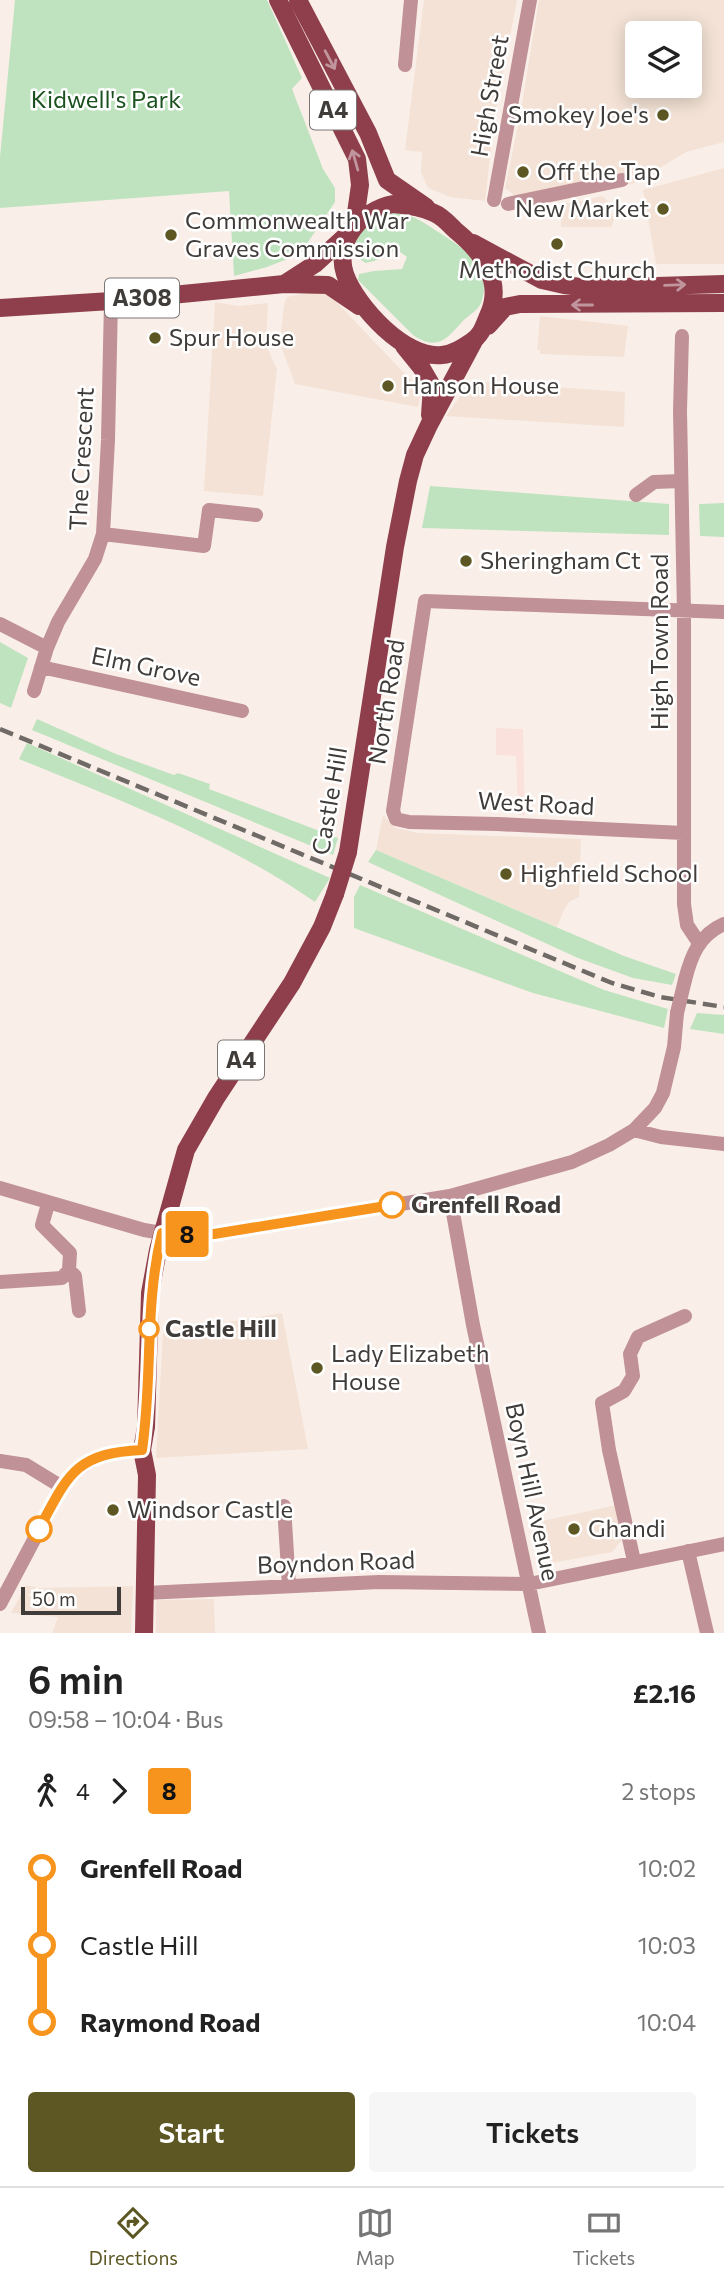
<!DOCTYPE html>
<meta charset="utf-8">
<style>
:root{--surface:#fff;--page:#f6f6f6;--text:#222;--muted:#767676;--line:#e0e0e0;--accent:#5d5723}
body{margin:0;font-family:Commissioner,sans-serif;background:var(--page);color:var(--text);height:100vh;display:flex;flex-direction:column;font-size:26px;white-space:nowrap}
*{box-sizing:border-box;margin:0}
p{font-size:23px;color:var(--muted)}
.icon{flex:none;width:38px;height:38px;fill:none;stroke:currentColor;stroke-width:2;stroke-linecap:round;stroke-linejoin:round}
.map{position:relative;height:1633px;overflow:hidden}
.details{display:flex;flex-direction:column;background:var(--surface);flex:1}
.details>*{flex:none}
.badge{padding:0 14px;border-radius:5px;font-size:24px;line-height:46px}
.tools{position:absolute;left:625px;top:21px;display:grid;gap:14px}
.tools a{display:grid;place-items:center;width:77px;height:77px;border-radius:7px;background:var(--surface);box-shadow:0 4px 18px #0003;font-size:35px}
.scale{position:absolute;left:21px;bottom:18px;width:100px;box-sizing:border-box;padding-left:7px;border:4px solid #403c39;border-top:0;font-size:19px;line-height:24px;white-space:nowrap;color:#403c39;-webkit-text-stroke:5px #fff;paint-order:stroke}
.map>.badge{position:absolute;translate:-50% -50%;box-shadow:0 0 0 4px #fff}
.legs{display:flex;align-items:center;gap:10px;height:77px;padding:0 28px;font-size:23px}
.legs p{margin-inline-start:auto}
.summary{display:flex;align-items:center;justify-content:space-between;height:119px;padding:0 28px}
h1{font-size:38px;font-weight:600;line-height:52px}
.action{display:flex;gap:14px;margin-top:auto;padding:14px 28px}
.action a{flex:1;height:80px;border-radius:7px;background:var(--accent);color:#fff;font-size:28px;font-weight:600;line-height:80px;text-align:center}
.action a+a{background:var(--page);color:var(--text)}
ul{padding:0 28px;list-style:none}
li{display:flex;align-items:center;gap:24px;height:77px;font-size:26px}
li i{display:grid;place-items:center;width:10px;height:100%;margin:0 9px;background:currentColor}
li i::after{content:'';width:18px;height:18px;margin:-9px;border:5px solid;border-radius:50%;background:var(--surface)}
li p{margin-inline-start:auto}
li:first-child i{background:linear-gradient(#0000 50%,currentColor 0)}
li:last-child i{background:linear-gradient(currentColor 50%,#0000 0)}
.tabs{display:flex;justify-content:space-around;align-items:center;height:98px;border-top:2px solid var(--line);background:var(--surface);font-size:19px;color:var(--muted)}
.tabs a{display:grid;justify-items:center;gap:4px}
.tabs .current{color:var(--accent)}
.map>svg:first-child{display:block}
.built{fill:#f3e2d5;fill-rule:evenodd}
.industrial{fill:#fbe1db}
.green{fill:#bfe3bf}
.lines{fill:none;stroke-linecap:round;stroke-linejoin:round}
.minor{stroke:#c09196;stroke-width:14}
.major{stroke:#8f3f4c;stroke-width:18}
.rail{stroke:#6f6a66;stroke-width:4.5;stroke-dasharray:14 7;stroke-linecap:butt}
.minor-bridge{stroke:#c09196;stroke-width:14}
.major-bridge{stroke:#8f3f4c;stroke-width:18}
.oneway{stroke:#c1959d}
.line-1-casing{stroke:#fff;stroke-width:16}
.line-1{stroke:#f7941d;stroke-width:10}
.poi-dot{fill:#5d5723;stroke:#fff;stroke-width:2.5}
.stop-1-dot{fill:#fff;stroke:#f7941d;stroke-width:3.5}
.labels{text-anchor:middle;stroke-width:5;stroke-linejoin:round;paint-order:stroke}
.shield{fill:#fff;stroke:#797674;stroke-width:2}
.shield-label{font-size:23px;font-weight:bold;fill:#403c39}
.street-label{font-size:24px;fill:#403c39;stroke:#fff}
.park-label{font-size:24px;fill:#1b511f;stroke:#fff}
.poi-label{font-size:24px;fill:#403c39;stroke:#fff;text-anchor:start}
.stop-label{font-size:24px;font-weight:bold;fill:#403c39;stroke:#fff;text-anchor:start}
</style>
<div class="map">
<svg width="724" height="1633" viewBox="0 0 724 1633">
<rect width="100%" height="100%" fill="#faefe8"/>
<path class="built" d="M424,0h93l-22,114 -10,87 -35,-4 -22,-9 -7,-16 1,-20 -17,-2z
M539,0h185v142l-38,10 -51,31 -107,23 -23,-18 15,-72zM637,33h53v53h-53z
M724,168v96h-68l-13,-74z
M603,196l5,6 6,19 -3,6h-50v-24h11z
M320,290l11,6 90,95 -3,16 -123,-23 -15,-41 4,-39 3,-7z
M215,302l23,4 30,-3 -2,42 11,24 -14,127 -59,-5z
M540,316l88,10 -4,31 -84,-3v-4h-3z
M471,381l154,11 -1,35 -178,-11z
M383,815l13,13 22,5 163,6 -2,58 -10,5 -4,6 -8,19 -181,-77z
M282,1313l26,136 -152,9 7,-125z
M617,1505l6,27 -1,8 -10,12 -61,11 -9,-42z
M26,1585l13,3 94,-2 -2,47h-79l6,-16 -47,-4z
M214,1599l1,34h-59v-33z"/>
<path class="industrial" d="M496,728l27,1 2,86h-7l-2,-59 -20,-1z"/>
<path class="green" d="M15,0h252l35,78 -10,11 31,80 12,19v14l-35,52 -33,13 -33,9 -5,-85 -229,17v-51z
M395,212c22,4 29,11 48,23 24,15 50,36 38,68 -3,8 -14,13 -19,19 -16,18 -25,29 -49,13l-55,-55 1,-6 15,-3 28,-2 5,-12 -11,-8 -15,10 -15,4 -14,-8c8,-31 13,-35 43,-43z
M430,486l239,18v31l-247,-7z
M724,503v34l-24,-1 -1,-32z
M0,642l28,16 -17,50 -11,-5z
M37,719l79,35 58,21 4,-2 32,11 -1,5 129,49 -5,17 -301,-125z
M27,743l303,135 -15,24c-89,-62 -196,-102 -296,-143z
M376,850l248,106 52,18 -4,11 -39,-7 -55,-20 -210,-96z
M360,885l244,105 64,19 -4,19 -131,-35 -179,-65v-31z
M697,1013l27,2v19l-34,-5z"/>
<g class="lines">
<path class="minor" d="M405,65l6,-65
M494,200l36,-200
M508,204l114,-24
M682,336l-2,75 4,201v292l3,21 12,18
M636,495l18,-13 27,-1
M103,534l101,12 5,-36 47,5
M0,624l47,24 -13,43
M47,648l11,-26 37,-63 8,-25 5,-94 3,-139
M41,667l201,44
M683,833l-186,-9 -88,-2 -13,-3 -3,-8 32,-210 299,11
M685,980c6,-24 14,-45 39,-56
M634,1130l27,7 63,7
M0,1188l144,42 18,3 52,1 236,-38 122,-34 37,-17 25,-15 21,-22 8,-15 11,-46 3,-34
M450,1196l23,129 66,308
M69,1270l6,6 4,35
M0,1282l62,-4 7,-8 1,-17 -28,-28 6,-21
M0,1461l26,4 36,22
M284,1506l5,80
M688,1551l19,82
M634,1561l-25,-111 -7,-47 22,-12 9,-15 -3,-22 8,-17 47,-21
M145,1593l234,-11 150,2 195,-40
M0,1604l62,-117c24,-30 42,-35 80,-37"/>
<path class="major" d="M278,0l79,159 3,26 -6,42
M298,0l70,133 19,47 39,27
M393,204c13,1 29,3 41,9 8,3 15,11 21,17 26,21 50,51 33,86 -4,10 -7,20 -17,26 -9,6 -18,12 -29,13 -36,5 -86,-49 -97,-81 -11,-33 17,-64 48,-70z
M473,243l69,37 22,5 25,3 135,-4
M284,284l31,-20 34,-31
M0,308l111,-7 173,-17 44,1 31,21
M488,326l17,-19 15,-3 204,-1
M404,346l17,21 11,19 -2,29
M348,852l47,-305 13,-66 7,-26 14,-30 46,-86
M144,1633l3,-158 -5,-25 4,-23 4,-134 8,-43 28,-100 30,-52 76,-115 30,-56 13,-33"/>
<path class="rail" d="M0,729l612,254 48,14 64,10"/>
<path class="minor-bridge" d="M677,1013l8,-33"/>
<path class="major-bridge" d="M335,894l13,-42"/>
</g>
<defs><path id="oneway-shaft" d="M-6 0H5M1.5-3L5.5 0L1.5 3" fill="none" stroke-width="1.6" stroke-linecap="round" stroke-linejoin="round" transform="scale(1.75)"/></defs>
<g class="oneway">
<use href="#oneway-shaft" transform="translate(330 60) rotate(62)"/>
<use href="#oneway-shaft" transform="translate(355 160) rotate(-106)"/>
<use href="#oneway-shaft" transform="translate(675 285) rotate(-2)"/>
<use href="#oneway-shaft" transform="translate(582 305) rotate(-180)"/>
</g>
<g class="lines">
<g class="line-1-casing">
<path id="line-1" d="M39,1529c29,-54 36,-76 103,-79 11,-73 2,-144 20,-217l52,1 178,-29"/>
</g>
<use href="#line-1" class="line-1"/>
</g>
<g class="poi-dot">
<circle cx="663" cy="115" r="7"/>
<circle cx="523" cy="172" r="7"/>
<circle cx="663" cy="209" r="7"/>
<circle cx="171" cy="235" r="7"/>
<circle cx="557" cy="244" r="7"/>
<circle cx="155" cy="338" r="7"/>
<circle cx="388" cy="386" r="7"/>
<circle cx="466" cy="561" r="7"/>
<circle cx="506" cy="874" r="7"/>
<circle cx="317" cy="1368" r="7"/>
<circle cx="113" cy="1510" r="7"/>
<circle cx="574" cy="1529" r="7"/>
</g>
<g class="stop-1-dot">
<circle cx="392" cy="1205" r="12"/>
<circle cx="149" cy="1329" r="9"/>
<circle cx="39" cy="1529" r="12"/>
</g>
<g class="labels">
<g class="shield">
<rect x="310" y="90.5" width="46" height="39" rx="5"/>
<rect x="105" y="278.5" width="74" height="39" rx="5"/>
<rect x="218" y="1040.5" width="46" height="39" rx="5"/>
</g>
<g class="shield-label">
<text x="333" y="118">A4</text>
<text x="142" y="306">A308</text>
<text x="241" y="1068">A4</text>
</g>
<g class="street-label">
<text transform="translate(490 96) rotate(-80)" y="8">High Street</text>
<text transform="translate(82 459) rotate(-87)" y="8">The Crescent</text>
<text transform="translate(660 642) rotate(-90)" y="8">High Town Road</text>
<text transform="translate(146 667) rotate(12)" y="8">Elm Grove</text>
<text transform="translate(387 702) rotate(-81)" y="8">North Road</text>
<text transform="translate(330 801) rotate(-80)" y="8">Castle Hill</text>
<text transform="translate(536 804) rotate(3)" y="8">West Road</text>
<text transform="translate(532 1492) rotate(78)" y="8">Boyn Hill Avenue</text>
<text transform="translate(336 1563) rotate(-2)" y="8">Boyndon Road</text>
</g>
<g class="park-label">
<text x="106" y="108">Kidwell's Park</text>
</g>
<g class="poi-label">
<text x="649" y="123" text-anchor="end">Smokey Joe's</text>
<text x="537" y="180">Off the Tap</text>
<text x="649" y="217" text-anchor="end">New Market</text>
<text x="185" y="229">Commonwealth War<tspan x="185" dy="28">Graves Commission</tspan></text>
<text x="557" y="278" text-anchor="middle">Methodist Church</text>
<text x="169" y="346">Spur House</text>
<text x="402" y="394">Hanson House</text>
<text x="480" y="569">Sheringham Ct</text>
<text x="520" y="882">Highfield School</text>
<text x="331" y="1362">Lady Elizabeth<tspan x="331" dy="28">House</tspan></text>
<text x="127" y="1518">Windsor Castle</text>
<text x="588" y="1537">Ghandi</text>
</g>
<g class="stop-label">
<text x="411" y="1213">Grenfell Road</text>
<text x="165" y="1337">Castle Hill</text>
</g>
</g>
</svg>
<div class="tools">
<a><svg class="icon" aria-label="layers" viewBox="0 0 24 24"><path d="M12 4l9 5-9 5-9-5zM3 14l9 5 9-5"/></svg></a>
</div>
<div class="scale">50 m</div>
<b class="badge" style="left:187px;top:1234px;background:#f7941d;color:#111">8</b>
</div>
<section class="details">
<div class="summary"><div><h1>6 min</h1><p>09:58 – 10:04 · Bus</p></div><b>£2.16</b></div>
<div class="legs"><svg class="icon" aria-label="walk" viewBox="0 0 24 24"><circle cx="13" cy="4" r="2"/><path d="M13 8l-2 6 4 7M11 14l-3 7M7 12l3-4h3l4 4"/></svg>4<svg class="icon" aria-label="forward" viewBox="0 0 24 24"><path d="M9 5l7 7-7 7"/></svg><b class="badge" style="background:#f7941d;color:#111">8</b><p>2 stops</p></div>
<ul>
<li><i style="color:#f7941d"></i><b>Grenfell Road</b><p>10:02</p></li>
<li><i style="color:#f7941d"></i><span>Castle Hill</span><p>10:03</p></li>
<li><i style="color:#f7941d"></i><b>Raymond Road</b><p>10:04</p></li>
</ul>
<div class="action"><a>Start</a><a>Tickets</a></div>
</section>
<nav class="tabs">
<a class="current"><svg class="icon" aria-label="directions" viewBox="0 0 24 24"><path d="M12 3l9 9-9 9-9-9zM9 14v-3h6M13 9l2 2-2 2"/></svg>Directions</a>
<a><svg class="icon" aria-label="map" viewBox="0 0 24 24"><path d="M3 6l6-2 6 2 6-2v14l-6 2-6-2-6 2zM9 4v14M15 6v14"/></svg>Map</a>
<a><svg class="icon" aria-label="tickets" viewBox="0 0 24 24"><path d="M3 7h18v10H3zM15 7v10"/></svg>Tickets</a>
</nav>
